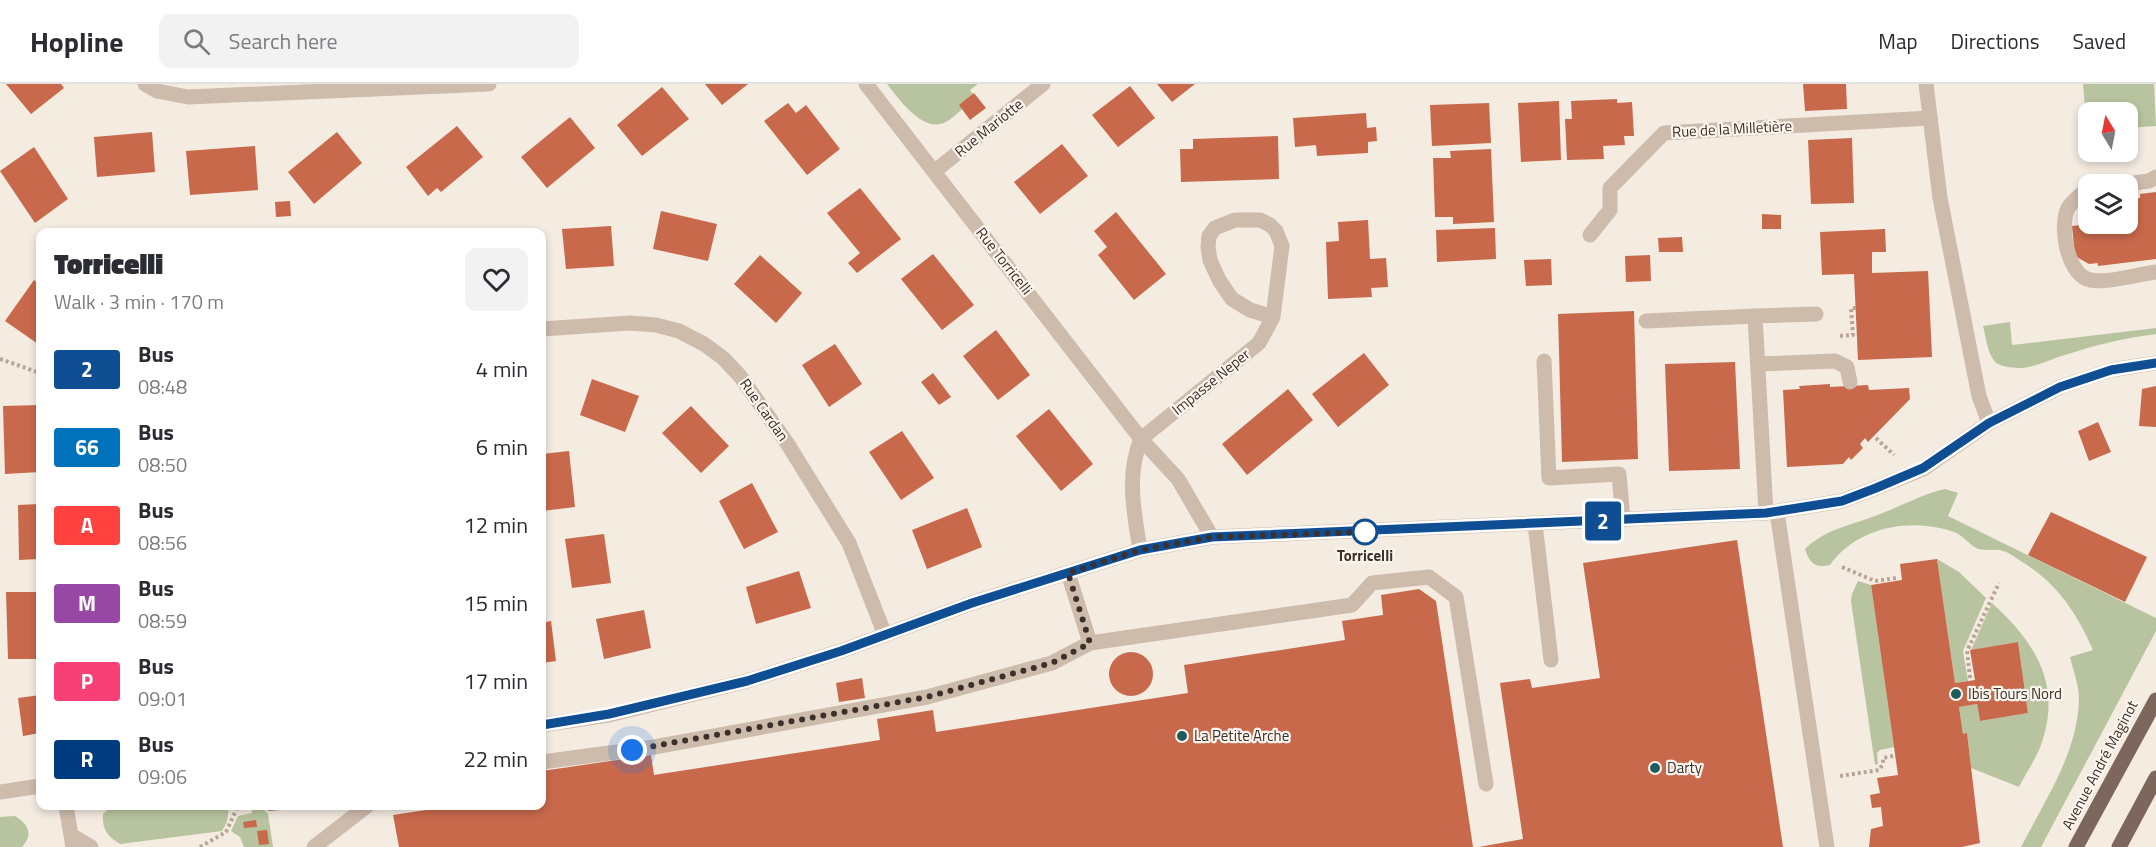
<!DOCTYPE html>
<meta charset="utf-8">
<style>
:root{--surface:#fff;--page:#f2f2f3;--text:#2b2b33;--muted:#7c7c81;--line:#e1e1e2}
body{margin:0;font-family:"Titillium Web",sans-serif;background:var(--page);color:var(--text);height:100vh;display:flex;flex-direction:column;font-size:22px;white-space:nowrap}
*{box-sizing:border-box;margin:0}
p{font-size:20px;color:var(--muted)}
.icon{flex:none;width:33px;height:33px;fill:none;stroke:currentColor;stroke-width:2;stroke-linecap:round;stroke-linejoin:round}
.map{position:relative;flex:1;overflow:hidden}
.details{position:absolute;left:36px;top:144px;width:510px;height:582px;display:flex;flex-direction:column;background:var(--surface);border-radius:12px;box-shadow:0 3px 9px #0003}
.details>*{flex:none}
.badge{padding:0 12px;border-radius:4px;font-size:21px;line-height:39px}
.needle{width:39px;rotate:350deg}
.buttons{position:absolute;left:2078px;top:18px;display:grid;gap:12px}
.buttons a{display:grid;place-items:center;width:60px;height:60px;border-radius:12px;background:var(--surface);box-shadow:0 3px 9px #0003;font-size:30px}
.you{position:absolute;width:30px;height:30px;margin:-15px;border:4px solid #fff;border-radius:50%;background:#1a73e8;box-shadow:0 0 0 9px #1a73e833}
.map>.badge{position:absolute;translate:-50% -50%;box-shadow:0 0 0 3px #fff}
.round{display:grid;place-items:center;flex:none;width:63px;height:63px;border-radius:12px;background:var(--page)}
.overview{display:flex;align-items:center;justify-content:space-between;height:102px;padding:0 18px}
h1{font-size:28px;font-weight:800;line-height:45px}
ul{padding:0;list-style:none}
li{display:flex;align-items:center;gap:18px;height:78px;padding:0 18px}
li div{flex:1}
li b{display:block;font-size:22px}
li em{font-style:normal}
li .badge{min-width:66px;font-weight:700;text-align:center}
header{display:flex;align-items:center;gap:36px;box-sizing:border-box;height:84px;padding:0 30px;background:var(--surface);border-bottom:2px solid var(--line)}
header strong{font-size:28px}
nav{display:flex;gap:33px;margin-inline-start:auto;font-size:21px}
.search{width:420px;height:54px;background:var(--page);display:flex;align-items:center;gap:15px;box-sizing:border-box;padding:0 21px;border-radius:12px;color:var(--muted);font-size:22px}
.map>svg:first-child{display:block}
.green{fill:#b8c4a0}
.building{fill:#c8694b}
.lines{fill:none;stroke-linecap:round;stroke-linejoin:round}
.path{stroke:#b9a596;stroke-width:4;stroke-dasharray:3 3;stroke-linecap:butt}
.lane{stroke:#cdbbac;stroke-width:15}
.street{stroke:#cdbbac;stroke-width:15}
.primary{stroke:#7d675c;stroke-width:15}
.line-casing{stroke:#fff;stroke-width:14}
.line{stroke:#104e94;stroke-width:9}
.walk{stroke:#3b302b;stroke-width:6;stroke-dasharray:0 10.8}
.stop-dot{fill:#fff;stroke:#104e94;stroke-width:3}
.poi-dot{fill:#1f5a5e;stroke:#fbf5ee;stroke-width:2}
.labels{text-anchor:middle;stroke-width:4.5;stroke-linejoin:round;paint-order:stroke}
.street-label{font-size:15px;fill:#3b302b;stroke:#fbf5ee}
.stop-label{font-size:15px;font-weight:bold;fill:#3b302b;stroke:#fbf5ee}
.poi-label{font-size:15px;fill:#3b302b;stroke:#fbf5ee;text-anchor:start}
</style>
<header>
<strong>Hopline</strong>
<div class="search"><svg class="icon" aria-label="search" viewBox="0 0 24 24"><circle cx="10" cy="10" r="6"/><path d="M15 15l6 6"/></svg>Search here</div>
<nav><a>Map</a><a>Directions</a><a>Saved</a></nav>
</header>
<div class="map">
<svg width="2156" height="763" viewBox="0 0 2156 763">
<rect width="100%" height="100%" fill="#f4ebe1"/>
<path class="green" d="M887,0h91l-8,6 5,7c-9,8 -19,19 -29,25 -23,12 -47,-23 -59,-38z
M2083,0h71l2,42 -29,2v-16h-39l-1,20z
M2010,238l2,23 144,-17v6c-31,4 -61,11 -91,21 -14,4 -29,12 -44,13 -7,0 -17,-1 -23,-4 -10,-6 -12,-27 -15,-38z
M1945,405l13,4 -10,23 208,102v13l-115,216h-20c24,-47 57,-94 58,-149 0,-13 -6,-28 -9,-41l23,-7c-17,-39 -37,-68 -74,-90 -5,-3 -10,-8 -16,-9 -8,-3 -19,1 -27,-3 -8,-5 -14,-13 -22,-16 -43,-15 -97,-5 -124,33 -15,4 -21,-3 -25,-16 21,-21 49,-24 75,-35 22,-8 42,-20 65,-25z
M1937,475l22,13 27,26 -23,53 5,30 -13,2z
M1858,497l13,4 23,162 -14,3 -3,3 1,11 -3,1 -24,-164 1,-7z
M1992,519c45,41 72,85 47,147 -6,13 -14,25 -20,37l-48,-19 -4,-34h-4l-4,-27 18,-3 3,17 48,-8 -10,-71 -47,8z
M112,722h117l-2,16 -5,9 -102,13c-13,-8 -18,-15 -17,-30z
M252,722h8l8,8 5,33h-29l-4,-10 -9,-6 7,-15 14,-3z
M15,732c13,8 19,18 7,31h-22v-30z"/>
<path class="building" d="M6,0h55l3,4 -33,26z
M705,0h43l-26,21z
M1157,0h38l-23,18z
M1803,0h43l1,25 -42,2z
M1130,2l25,32 -37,29 -26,-32z
M662,3l27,32 -47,37 -25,-31z
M974,9l12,15 -16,12 -11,-15z
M1617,15v4l15,-1 2,34h-10l1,9 -22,1 1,13 -37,1 -2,-41h7l-1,-18z
M1559,17l2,59 -40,2 -3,-59z
M788,19l8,10 10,-8 34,44 -33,26 -43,-54z
M1489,19l2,40 -59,3 -2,-41z
M1366,29l1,15 9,-1 1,14 -9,1v11l-51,3 -1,-11 -21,2 -2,-29z
M570,33l25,31 -48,40 -26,-31z
M457,42l26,31 -42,35 -4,-4 -9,8 -22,-29z
M152,48l3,40 -58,5 -3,-40z
M337,48l25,31 -48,41 -26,-32z
M1278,52l1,43 -98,3 -1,-33h13v-10z
M1852,54l2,65 -43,1 -3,-64z
M1062,60l26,32 -48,38 -26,-32z
M255,62l3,44 -68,5 -4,-44z
M34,63l34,52 -33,24 -35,-52z
M1491,65l3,73 -41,2v-7h-18l-2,-59h18l-1,-7z
M860,104l41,51 -44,34 -9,-10 12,-10 -33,-40z
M2156,108v67l-58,7v-3l-9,1 -14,-8 -3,-30 18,-2h37v-25l13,-1v-4z
M290,117l1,15 -15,1 -1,-15z
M661,127l56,13 -9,37 -55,-12z
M1116,128l50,62 -32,26 -36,-45 9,-8 -13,-16z
M1762,130l19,1v14h-19z
M1368,136l2,39 16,-1 2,29 -17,1 1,9 -44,2 -2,-57 13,-1 -1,-19z
M611,142l3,40 -48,3 -4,-40z
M1495,144l1,31 -59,3 -1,-32z
M1885,145l1,23h-14v21l56,-2 4,86 -74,3 -4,-86 -32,1 -2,-43z
M1682,153l1,15h-24l-1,-14z
M933,170l41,51 -32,25 -41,-51z
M760,171l42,38 -26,30 -42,-39z
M1650,171l1,26 -25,1 -1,-26z
M1551,175l1,26 -26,1 -2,-26z
M34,196l6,5v55l-2,4 -33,-23z
M1634,227l4,148 -76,3 -4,-148z
M996,246l34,45 -32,25 -35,-44z
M835,260l27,40 -33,23 -27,-42z
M1364,269l25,32 -51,42 -26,-33z
M1735,278l5,107 -71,2 -4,-107z
M933,289l18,24 -12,8 -18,-23z
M592,295l47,17 -14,36 -45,-17z
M1830,300v3l38,-2 1,5 40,-2 1,11 -42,43 -3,-4 -5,6 3,4 -12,12 -2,-3 -6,7 -56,3 -4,-77 17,-1 -1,-3z
M2156,302v41l-17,-1 3,-37z
M1288,305l25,31 -66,55 -25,-31z
M40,321v67l-35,2 -2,-68z
M691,322l38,40 -28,27 -39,-40z
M1049,325l44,55 -32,27 -45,-55z
M2098,338l13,30 -22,9 -11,-30z
M902,347l32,47 -33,22 -32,-48z
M569,367l6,56 -33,4v-57z
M752,399l26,49 -34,17 -25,-48z
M40,420v55l-21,1 -1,-55z
M967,424l15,39 -55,22 -15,-39z
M2051,428l96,45 -22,45 -97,-47z
M604,450l7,49 -39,5 -7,-49z
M1737,456l46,307h-304l44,-8 -23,-156 30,-4 2,9 68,-10 -17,-115z
M1937,475l18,124 20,-3 -5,-30 48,-8 10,71 -48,8 -3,-17 -18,3 4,27 4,-1 13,110 -18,4h-93l2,-18 12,-3 -2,-19 -9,1 -2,-13 10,-2 -3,-15 21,-3 -27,-190 31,-5 -2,-16z
M799,487l12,37 -55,16 -10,-37z
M1419,505l17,12 37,246h-1074l-6,-32 60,-9h89v-35l109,-16 3,20 226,-35 -3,-21 56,-9 3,22 252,-39 -4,-28 161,-25 -3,-19 41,-6 -2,-20z
M6,508h34v67h-32z
M644,526l7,38 -47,11 -8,-40z
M551,537l5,40 -14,2v-40z
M1109 590a22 22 0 1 1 44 0a22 22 0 1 1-44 0Z
M862,594l3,20 -26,4 -3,-19z
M40,611v38l-17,3 -5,-38z
M267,722h12l1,4 -12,1z
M256,736l1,7 -13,1 -1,-6z
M267,746l2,14 -10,1 -2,-14z"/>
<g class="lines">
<path class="path" d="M1840,252l13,-1 -2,-27h5
M0,275l40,14
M1876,354l18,17
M1842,483l33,14 22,-3
M1970,594l-3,-27 32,-68
M1840,692l39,-6 4,-6v-6l10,-2
M200,763l26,-15 12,-26"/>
<path class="lane" d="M2126,100l23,-3 7,-4
M2088,105c-8,6 -15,11 -20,19 -9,18 -1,63 19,71 16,6 51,-5 69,-7
M1590,151l20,-25v-22l54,-55 266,-15
M1755,232l61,-2
M1646,237l109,-5 11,197
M1544,277l5,117 70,-4 4,46
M1758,280l77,-3 12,6 3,15
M1777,428l50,335
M1535,440l16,136
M1068,489l22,70 262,-38 20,-22 57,-6 27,20 30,187
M542,678l112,-15 273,-50 125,-34 38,-20
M66,722l7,41
M71,751l20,12
M314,763l53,-41"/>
<path class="street" d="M145,0l12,7 31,6 301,-13
M866,0l275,355 118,-96 14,-26 9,-71 -6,-15 -6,-6 -10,-5h-25l-20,8 -6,8 -1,11 2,13 9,20 13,19 18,11 23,7
M1926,0l14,114 39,198 10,27
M935,87l108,-87
M542,245l88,-6 26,2 23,6 25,13 19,14 17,18 47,67 62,100 36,92
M1140,466c-6,-38 -14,-75 1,-111l37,40 34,58
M542,641l67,-10 138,-34 94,-30 131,-48 168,-53 72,-13 554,-24 76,-12 34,-13 47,-19 66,-46 71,-36 51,-17 45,-7
M0,708l40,-6"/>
<path class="primary" d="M2076,763l80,-147
M2119,763l37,-69"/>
</g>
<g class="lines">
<g class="line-casing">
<path id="line" d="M542,641l67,-11 138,-33 94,-30 131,-48 168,-53 72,-13 554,-24 76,-12 34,-13 47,-20 66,-45 71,-36 51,-17 45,-7"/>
</g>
<use href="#line" class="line"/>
<path class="walk" d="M632,666l295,-53 125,-34 38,-20 -22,-70 72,-23 72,-13 153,-5"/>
</g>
<circle class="stop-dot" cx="1365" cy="448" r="12"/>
<g class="poi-dot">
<circle cx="1956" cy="610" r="6"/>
<circle cx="1182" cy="652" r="6"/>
<circle cx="1655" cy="684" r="6"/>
</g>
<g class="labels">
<g class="street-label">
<text transform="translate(989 44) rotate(-39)" y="5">Rue Mariotte</text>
<text transform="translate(1732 45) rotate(-3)" y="5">Rue de la Milletière</text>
<text transform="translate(1004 177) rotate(52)" y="5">Rue Torricelli</text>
<text transform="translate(1211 298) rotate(-39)" y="5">Impasse Neper</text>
<text transform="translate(764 326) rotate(55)" y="5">Rue Cardan</text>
<text transform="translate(2100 681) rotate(-62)" y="5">Avenue André Maginot</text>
</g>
<g class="stop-label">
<text x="1365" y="477">Torricelli</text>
</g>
<g class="poi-label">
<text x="1968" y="615">Ibis Tours Nord</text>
<text x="1194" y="657">La Petite Arche</text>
<text x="1667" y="689">Darty</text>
</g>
</g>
</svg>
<div class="buttons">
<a><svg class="needle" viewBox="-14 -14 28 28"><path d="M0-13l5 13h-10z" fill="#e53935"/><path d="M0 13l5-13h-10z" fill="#7c7c81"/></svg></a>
<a><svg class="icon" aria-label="layers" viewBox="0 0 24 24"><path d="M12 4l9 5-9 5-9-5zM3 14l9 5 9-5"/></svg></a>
</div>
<div class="you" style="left:632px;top:666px"></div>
<b class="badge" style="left:1603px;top:437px;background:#104e94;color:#fff">2</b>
<section class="details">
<div class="overview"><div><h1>Torricelli</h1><p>Walk · 3 min · 170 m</p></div><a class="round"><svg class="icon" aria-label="heart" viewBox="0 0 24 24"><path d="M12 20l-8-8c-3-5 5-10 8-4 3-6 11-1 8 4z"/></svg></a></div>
<ul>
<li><span class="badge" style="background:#104e94;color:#fff">2</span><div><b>Bus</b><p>08:48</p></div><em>4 min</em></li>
<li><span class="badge" style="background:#0072bc;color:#fff">66</span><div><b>Bus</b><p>08:50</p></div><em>6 min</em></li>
<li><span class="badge" style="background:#ff4240;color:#fff">A</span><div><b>Bus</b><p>08:56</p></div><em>12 min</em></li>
<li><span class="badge" style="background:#9748a4;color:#fff">M</span><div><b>Bus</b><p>08:59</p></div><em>15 min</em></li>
<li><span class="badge" style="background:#f94076;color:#fff">P</span><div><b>Bus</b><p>09:01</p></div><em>17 min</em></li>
<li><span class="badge" style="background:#003b80;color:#fff">R</span><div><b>Bus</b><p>09:06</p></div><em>22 min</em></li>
</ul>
</section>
</div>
